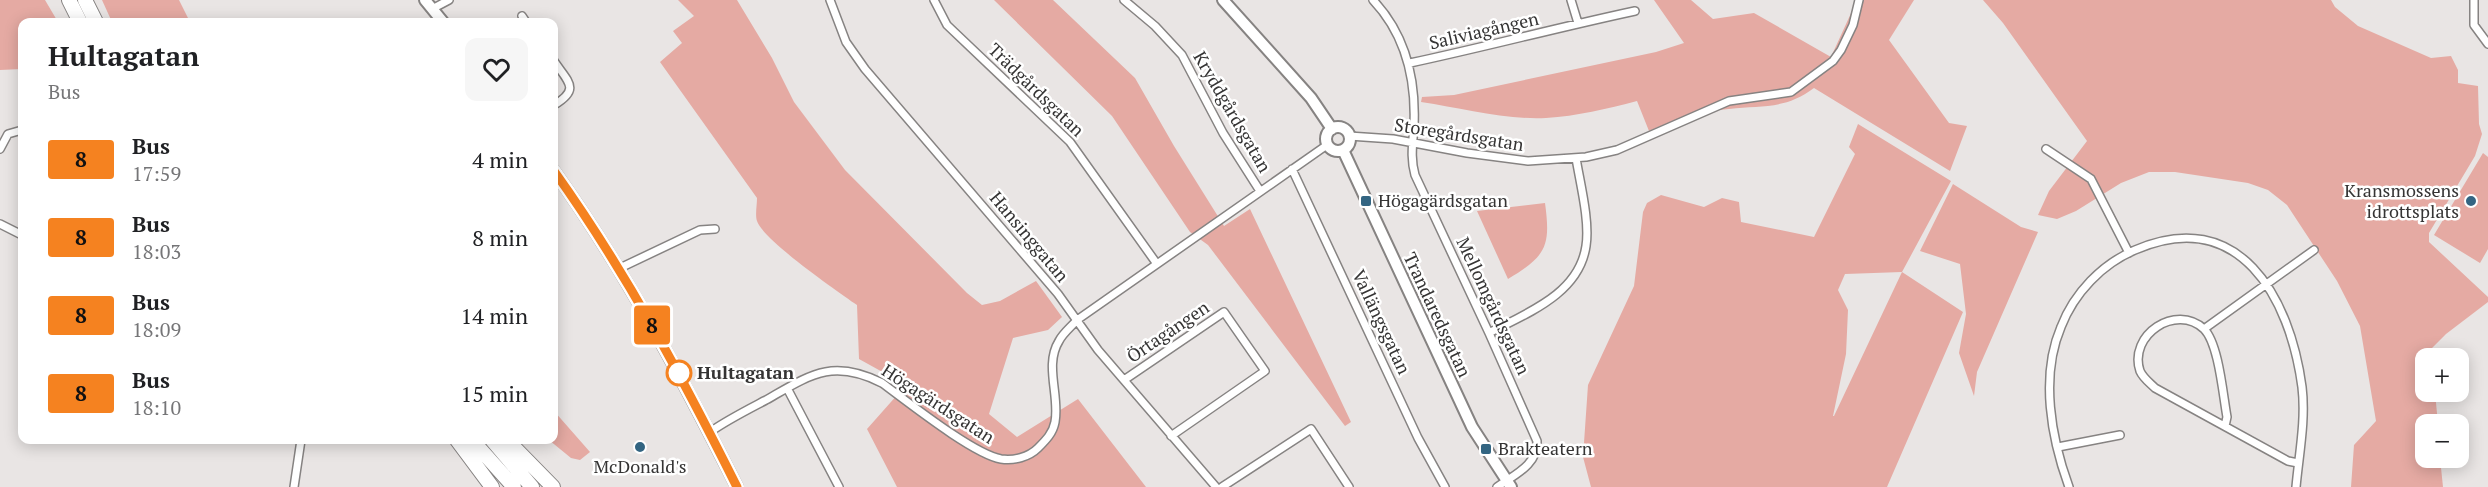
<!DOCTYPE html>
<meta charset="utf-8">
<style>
:root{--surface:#fff;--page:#f6f6f6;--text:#202124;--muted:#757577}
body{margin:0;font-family:"PT Serif",serif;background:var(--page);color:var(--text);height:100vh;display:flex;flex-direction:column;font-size:22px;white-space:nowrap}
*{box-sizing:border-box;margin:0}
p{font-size:20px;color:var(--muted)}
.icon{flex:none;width:33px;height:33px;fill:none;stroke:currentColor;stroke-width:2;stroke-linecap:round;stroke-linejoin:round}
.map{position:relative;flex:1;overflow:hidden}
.drawer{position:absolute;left:18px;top:18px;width:540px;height:426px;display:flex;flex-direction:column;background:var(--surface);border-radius:12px;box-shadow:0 3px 15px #0003}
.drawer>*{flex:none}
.badge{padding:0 12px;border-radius:4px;font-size:21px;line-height:39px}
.tools{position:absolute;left:2415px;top:348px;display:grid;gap:12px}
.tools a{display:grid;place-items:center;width:54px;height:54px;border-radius:12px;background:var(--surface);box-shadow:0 3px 15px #0003;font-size:30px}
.map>.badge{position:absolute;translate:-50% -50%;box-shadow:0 0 0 3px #fff}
.round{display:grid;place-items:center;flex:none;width:63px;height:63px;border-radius:12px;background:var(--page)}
.headline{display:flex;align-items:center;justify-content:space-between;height:102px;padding:0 30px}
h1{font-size:28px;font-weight:700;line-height:45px}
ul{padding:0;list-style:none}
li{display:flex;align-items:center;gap:18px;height:78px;padding:0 30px}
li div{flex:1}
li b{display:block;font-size:22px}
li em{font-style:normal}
li .badge{min-width:66px;font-weight:700;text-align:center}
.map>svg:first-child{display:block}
.green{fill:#e5aaa3;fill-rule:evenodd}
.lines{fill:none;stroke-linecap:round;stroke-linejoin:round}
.street-casing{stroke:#868382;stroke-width:10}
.secondary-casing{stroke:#868382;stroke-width:14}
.highway-casing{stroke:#868382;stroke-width:16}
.street{stroke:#fff;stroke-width:7}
.secondary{stroke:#fff;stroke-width:10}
.highway{stroke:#fff;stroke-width:14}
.line-casing{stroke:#fff;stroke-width:14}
.line{stroke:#f58220;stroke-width:9}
.poi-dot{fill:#336582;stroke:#fff;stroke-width:2}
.stop-dot{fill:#fff;stroke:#f58220;stroke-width:3}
.labels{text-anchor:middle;stroke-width:5;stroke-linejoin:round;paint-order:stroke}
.street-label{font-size:18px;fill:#353434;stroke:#fff}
.poi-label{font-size:18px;fill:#353434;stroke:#fff;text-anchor:start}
.stop-label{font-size:18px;font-weight:bold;fill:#353434;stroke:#fff;text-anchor:start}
</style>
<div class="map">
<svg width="2488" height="487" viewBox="0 0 2488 487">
<rect width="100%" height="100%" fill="#e9e5e4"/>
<path class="green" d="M0,0h45l13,22h-36v47l-22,1z
M102,0h77l11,22h-78z
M678,0h59l35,58 22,44 51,68 122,123 15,12 18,-4 36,-20 26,36 -14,13 -35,8 -24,76 28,23 61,-38 68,88h-249l-30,-58 39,-44 -47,-26 -2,-54c-19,-13 -94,-65 -100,-84 -2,-6 0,-16 0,-23l-97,-136 22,-19 -9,-12 21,-15z
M994,0h59l82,78 39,68 50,80 26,-17 101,213 -6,4 -137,-181 -18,-13 -78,-116z
M1654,0h37l22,19 41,-6 77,44 26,-57h57l-25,40 60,83 18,3 -17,45 -136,-83c-29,22 -53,17 -85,21 -27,2 -56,11 -80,22l-12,-30c-30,8 -60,15 -91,17 -41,2 -84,-10 -125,-16l1,-5 32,-2 202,-43 28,-9z
M1983,0h348l4,7 23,19 73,32 20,-2 7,14v13l20,3 1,38 3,10 -7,22 -46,77v9l59,55v5l-42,32 -14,14 1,10h-7v34h9l3,32h-12v34h14l3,29h-92l3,-42 22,-24 -16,-95 -23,-45 -50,-76 -19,-15 -20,-7 -73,-11h-26l-28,11 -45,28 -19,8 -19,-4 11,-24 38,-50 -84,-118z
M1858,124l93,57 -49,91 61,40 -76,175h-296l-8,-30 5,-72 46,-99 9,-74 4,-9 14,-8 43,12 18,-9 17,4 2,20 73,15 41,-83 -6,-7zM1902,272l-68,144h-1l13,-62 2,-44 -10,-20 7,-16z
M2483,153l5,4v92l-8,14 -46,-28z
M1953,184l68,43 17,5 -61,140 -3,24 -15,-43 7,-39 -6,-50 -40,-13z
M1545,203c6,44 1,53 -37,76l-31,-68z
M554,411l36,41 -10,8 -9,-2 -22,-18h5z"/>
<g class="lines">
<g class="street-casing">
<path id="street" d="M830,0l16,42 19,27 193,225 40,56 118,137
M934,0l13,25 123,117 87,122
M1124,0l31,26 27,29 41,78 37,58
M1373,0c33,35 43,78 41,125 -1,18 -4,32 1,50l74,158 48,108c1,24 -23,34 -40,46
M1571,0l7,23
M2474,0v25l14,19
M432,9l17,-9
M522,16l4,6
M554,61c14,21 27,28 0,44
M1410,63c75,-16 150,-36 225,-52
M1349,136l44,3 74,14 61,8 58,-4 31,-7 112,-49 62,-9 42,-31 8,-11 12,-25 6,-25
M0,149l8,-15 14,-4
M2046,149l45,30 38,74
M1292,169l126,269 27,49
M0,224l22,11
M620,268l80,-38 15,-1
M2204,329l110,-79
M1489,333c38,-20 90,-39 97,-87 4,-25 -6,-63 -10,-88
M1124,380l100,-68 41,59 -94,65
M787,388l52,99
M2225,426l2,-9c-4,-21 -8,-73 -23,-88 -28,-26 -76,6 -64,42 3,7 10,12 15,17l133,73 10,2
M710,432c17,-12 37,-22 56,-32 44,-25 66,-42 116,-17 26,19 91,71 119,76 13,2 28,-2 37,-11 8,-8 15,-15 17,-26 5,-26 -11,-57 4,-81 4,-8 12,-14 18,-21l250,-175
M2058,447l62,-12
M294,487l7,-47
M1222,487l89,-58 38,58
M2069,487c-18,-49 -29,-111 -8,-160 13,-34 41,-63 74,-77 104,-45 155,47 167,137 4,33 -3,67 -6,100"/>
</g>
<g class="secondary-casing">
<path id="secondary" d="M425,0l18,22
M1223,0l88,98 21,31
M1326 139a12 12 0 1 1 24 0a12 12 0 1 1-24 0Z
M1343,150l129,277 39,60
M554,171c71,99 128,207 183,316"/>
</g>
<g class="highway-casing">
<path id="highway" d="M69,0l11,22
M85,0l11,22
M457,440l35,47
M472,440l42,47
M492,440l40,47
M507,440l46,47"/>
</g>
<use href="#street" class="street"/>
<use href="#secondary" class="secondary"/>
<use href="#highway" class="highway"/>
</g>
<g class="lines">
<g class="line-casing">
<path id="line" d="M554,171c71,99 128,206 183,316"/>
</g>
<use href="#line" class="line"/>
</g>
<g class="poi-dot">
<rect x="1360" y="195" width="12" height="12" rx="3"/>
<circle cx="2471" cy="201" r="6"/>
<circle cx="640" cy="447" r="6"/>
<rect x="1480" y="443" width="12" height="12" rx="3"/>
</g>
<circle class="stop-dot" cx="679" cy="373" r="12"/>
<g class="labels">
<g class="street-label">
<text transform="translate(1484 31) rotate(-13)" y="6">Saliviagången</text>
<text transform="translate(1036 90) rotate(44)" y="6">Trädgårdsgatan</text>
<text transform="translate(1232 112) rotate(60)" y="6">Kryddgårdsgatan</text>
<text transform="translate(1459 135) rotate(9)" y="6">Storegårdsgatan</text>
<text transform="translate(1029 237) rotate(50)" y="6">Hansinggatan</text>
<text transform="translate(1493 306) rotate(65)" y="6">Mellomgårdsgatan</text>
<text transform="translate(1437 315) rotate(65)" y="6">Trandaredsgatan</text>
<text transform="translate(1381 322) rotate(65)" y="6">Vallängsgatan</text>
<text transform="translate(1168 332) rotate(-34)" y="6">Örtagången</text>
<text transform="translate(938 404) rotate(33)" y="6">Högagärdsgatan</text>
</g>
<g class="poi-label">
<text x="2459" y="197" text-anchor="end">Kransmossens<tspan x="2459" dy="21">idrottsplats</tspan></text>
<text x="1378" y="207">Högagärdsgatan</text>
<text x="1498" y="455">Brakteatern</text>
<text x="640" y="473" text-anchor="middle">McDonald's</text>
</g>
<g class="stop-label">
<text x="697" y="379">Hultagatan</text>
</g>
</g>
</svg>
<div class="tools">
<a>+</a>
<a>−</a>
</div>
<b class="badge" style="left:652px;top:325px;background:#f58220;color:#111">8</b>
<section class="drawer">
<div class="headline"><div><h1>Hultagatan</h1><p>Bus</p></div><a class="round"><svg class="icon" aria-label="heart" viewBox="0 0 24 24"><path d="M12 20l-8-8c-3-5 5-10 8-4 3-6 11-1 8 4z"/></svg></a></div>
<ul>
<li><span class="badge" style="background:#f58220;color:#111">8</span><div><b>Bus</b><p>17:59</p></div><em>4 min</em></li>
<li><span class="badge" style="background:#f58220;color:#111">8</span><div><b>Bus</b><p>18:03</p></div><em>8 min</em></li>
<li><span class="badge" style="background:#f58220;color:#111">8</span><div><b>Bus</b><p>18:09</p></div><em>14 min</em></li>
<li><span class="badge" style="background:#f58220;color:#111">8</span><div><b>Bus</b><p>18:10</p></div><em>15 min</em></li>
</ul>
</section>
</div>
